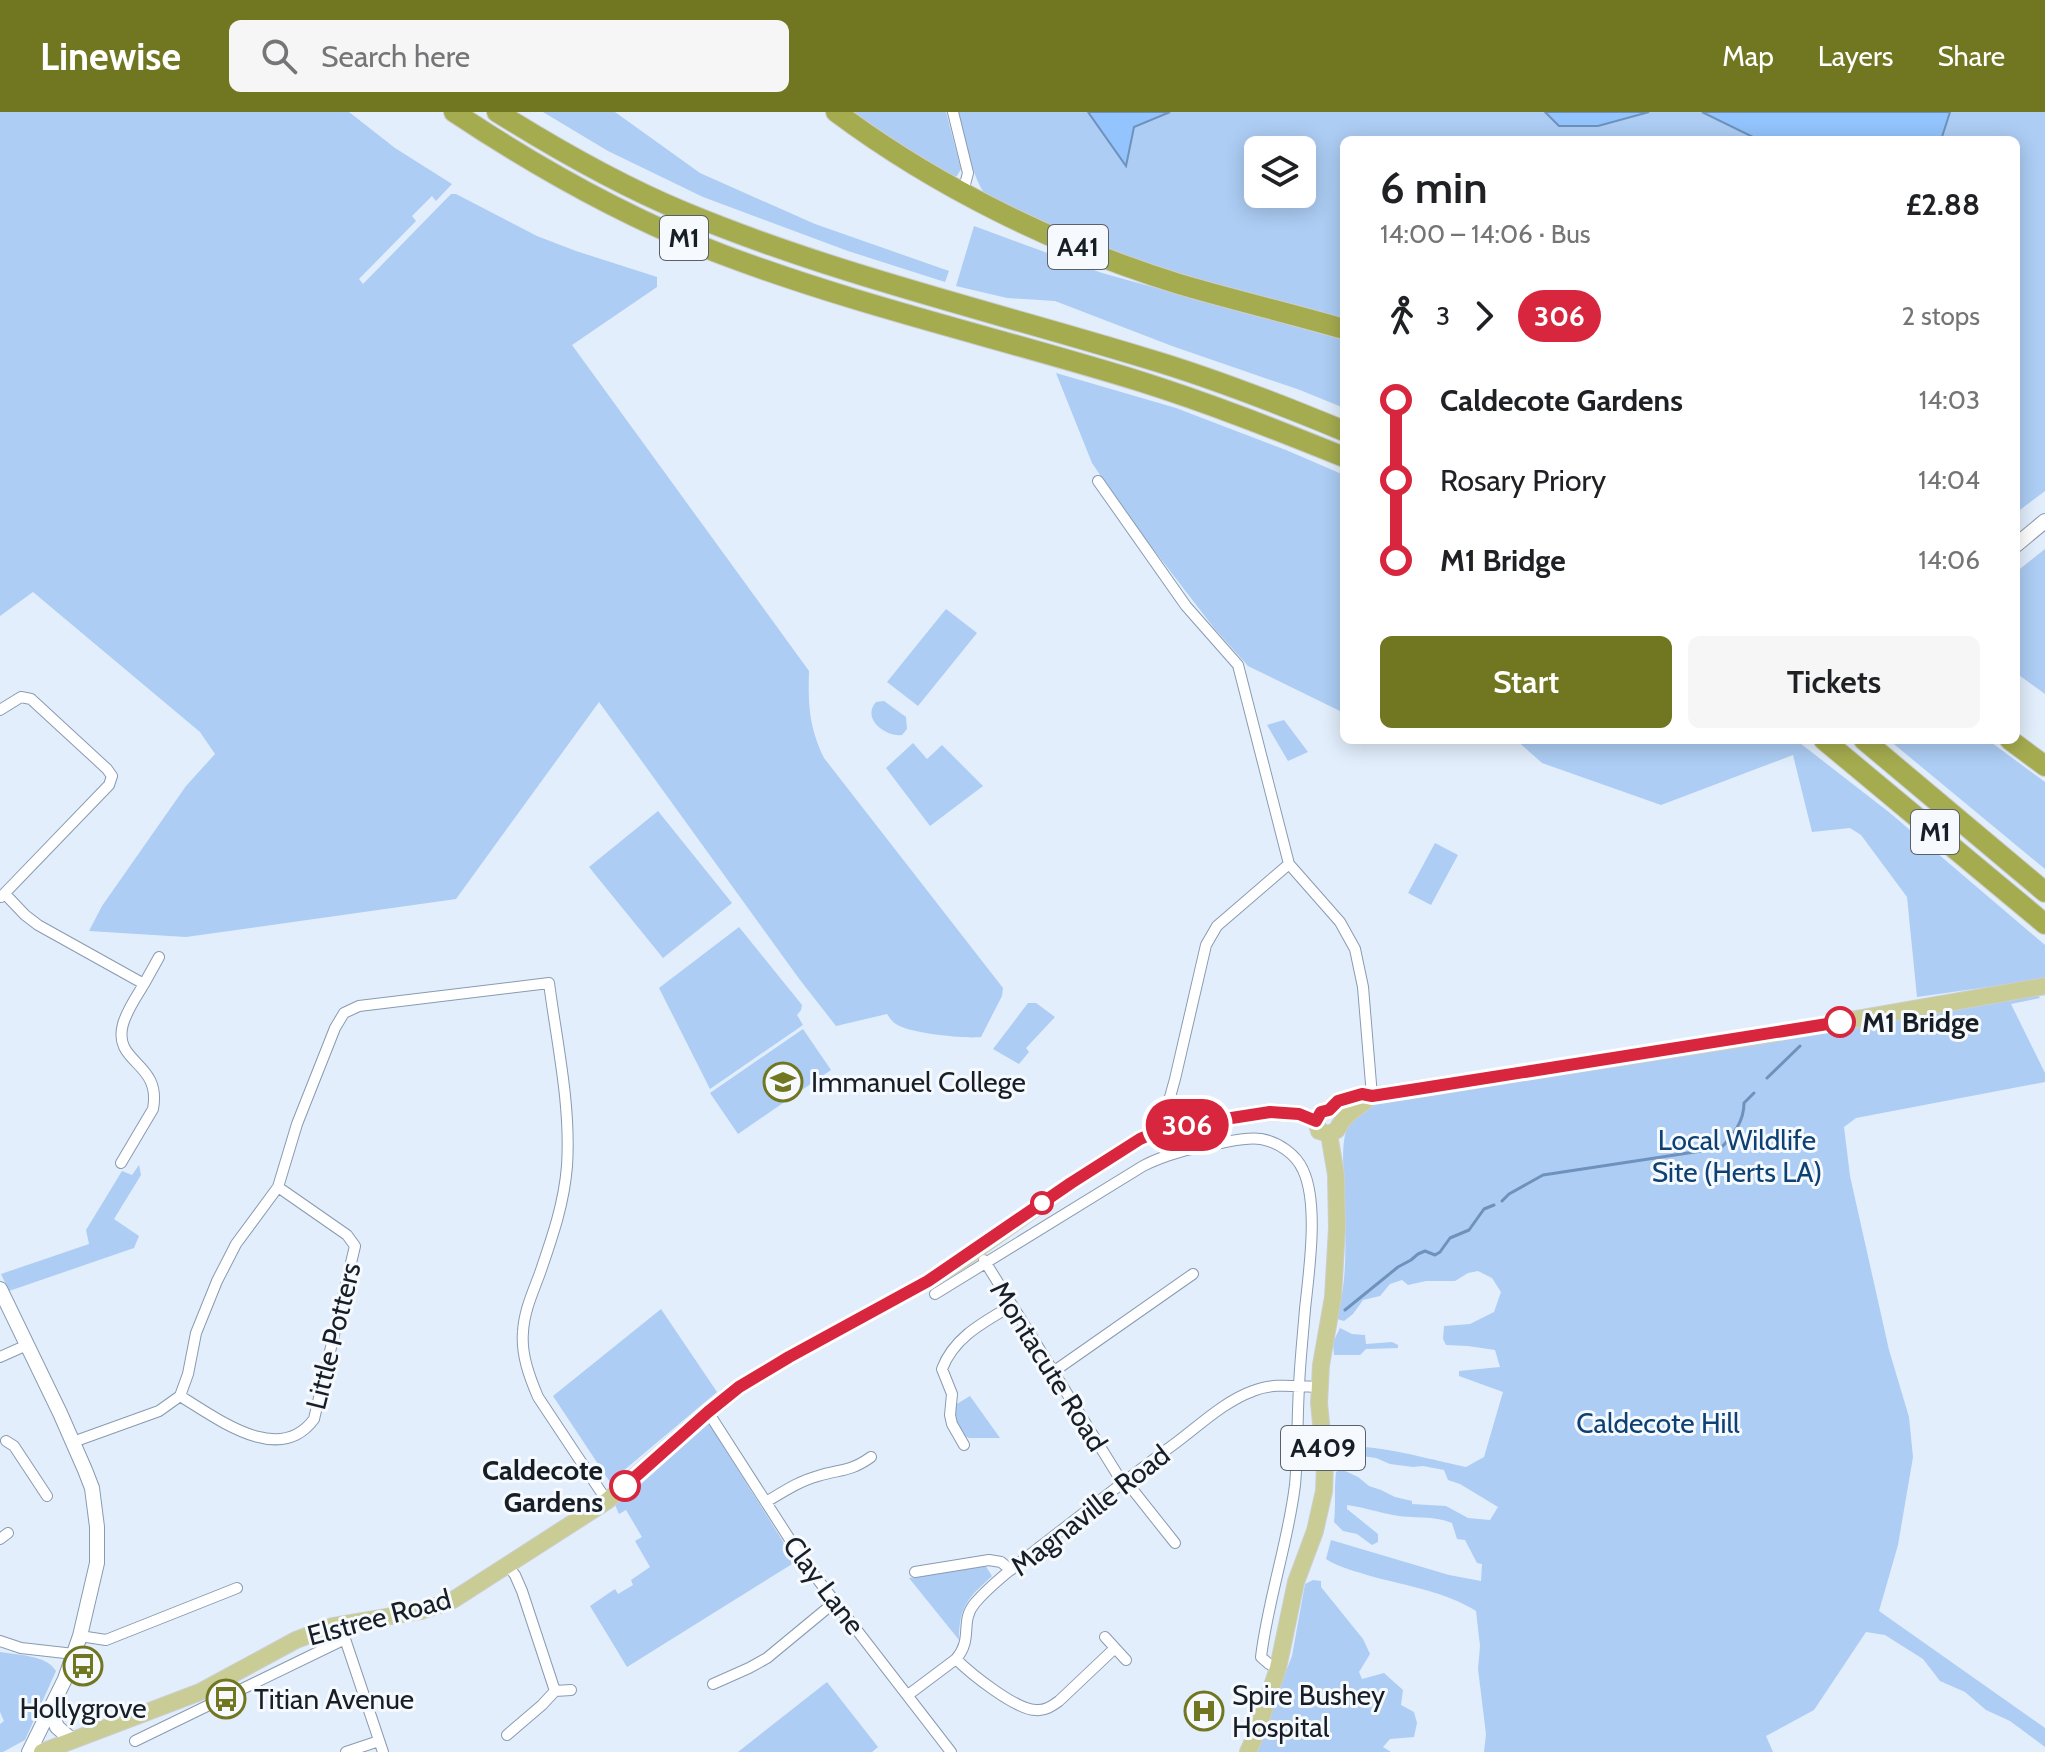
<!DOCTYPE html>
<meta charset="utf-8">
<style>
:root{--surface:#fff;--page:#f6f6f6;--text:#202124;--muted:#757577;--accent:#717720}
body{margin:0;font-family:Cabin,sans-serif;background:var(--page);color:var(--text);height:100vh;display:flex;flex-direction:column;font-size:30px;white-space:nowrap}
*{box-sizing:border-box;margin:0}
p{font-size:26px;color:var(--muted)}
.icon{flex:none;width:44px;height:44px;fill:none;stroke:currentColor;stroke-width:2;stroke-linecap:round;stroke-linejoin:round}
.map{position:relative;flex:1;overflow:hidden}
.side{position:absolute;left:1340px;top:24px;width:680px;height:608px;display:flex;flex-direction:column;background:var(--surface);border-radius:12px;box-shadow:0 4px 20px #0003}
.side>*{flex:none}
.badge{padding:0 16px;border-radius:26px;font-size:28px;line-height:52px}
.buttons{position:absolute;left:1244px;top:24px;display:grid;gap:16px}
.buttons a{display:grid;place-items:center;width:72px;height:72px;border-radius:12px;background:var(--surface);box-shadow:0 4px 20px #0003;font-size:40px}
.map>.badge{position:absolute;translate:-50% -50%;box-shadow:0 0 0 4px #fff}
.legs{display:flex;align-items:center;gap:12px;height:88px;padding:0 40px;font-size:26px}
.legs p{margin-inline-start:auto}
.head{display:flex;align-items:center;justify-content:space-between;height:136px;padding:0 40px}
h1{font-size:44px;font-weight:600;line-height:60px}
.action{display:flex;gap:16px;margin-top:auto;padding:16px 40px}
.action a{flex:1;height:92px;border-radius:12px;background:var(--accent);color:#fff;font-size:32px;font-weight:600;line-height:92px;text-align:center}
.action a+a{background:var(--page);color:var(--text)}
ul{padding:0 40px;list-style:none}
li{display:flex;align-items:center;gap:28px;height:80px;font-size:30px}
li i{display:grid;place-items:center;width:12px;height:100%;margin:0 10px;background:currentColor}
li i::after{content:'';width:20px;height:20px;margin:-10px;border:6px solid;border-radius:50%;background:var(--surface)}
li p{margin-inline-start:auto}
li:first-child i{background:linear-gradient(#0000 50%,currentColor 0)}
li:last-child i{background:linear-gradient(currentColor 50%,#0000 0)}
header{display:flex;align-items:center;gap:48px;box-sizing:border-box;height:112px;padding:0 40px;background:var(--accent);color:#fff}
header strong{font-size:38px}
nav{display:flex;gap:44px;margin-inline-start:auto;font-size:28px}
.search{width:560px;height:72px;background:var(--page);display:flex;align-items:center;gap:20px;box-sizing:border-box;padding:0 28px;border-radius:12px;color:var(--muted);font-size:30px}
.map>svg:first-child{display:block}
.green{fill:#adcdf4;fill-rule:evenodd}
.water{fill:#93c4fd;stroke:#6e92bc;stroke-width:2}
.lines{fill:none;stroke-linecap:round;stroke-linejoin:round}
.stream{stroke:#6e92bc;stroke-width:3}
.street-casing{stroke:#899bb1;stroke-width:12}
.secondary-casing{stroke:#899bb1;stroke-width:16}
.primary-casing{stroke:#cccecf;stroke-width:18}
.highway-casing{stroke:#cccecf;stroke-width:22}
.street{stroke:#fff;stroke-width:10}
.secondary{stroke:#fff;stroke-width:14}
.primary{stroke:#c9cd95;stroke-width:16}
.highway{stroke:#a5ac4f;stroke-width:20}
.line-1-casing{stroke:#fff;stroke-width:18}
.line-1{stroke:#d7263d;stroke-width:12}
.stop-1-dot{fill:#fff;stroke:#d7263d;stroke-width:4}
.labels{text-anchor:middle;stroke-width:6;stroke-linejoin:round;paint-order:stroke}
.shield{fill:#f6faff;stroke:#5a6067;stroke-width:2}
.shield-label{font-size:26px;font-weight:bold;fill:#171e26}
.stop-label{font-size:28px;font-weight:bold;fill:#171e26;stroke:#f6faff;text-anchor:start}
.poi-label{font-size:28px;fill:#171e26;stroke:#f6faff;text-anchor:start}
.park-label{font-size:28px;fill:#0d4073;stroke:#f6faff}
.street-label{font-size:28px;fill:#171e26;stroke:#f6faff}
</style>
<header>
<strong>Linewise</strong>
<div class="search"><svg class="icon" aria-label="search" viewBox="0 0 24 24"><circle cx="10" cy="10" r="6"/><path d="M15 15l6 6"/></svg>Search here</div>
<nav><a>Map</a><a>Layers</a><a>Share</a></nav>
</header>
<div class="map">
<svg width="2045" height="1640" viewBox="0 0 2045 1640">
<rect width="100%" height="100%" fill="#e2eefc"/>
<path class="green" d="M0,0h349l46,36 57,36 -16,17 -4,-5 -20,20 4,5 -57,58 4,5 88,-90h5l81,42 39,15 81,26v10l-85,58 237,326c-1,35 0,55 15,87l179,230 -1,8 -21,41c-16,2 -73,-4 -85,-13 -4,-2 -6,-6 -9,-10l-51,12 -36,-46 -201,-278 -143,197 -270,38 -97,-6 13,-25 84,-120 29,-32 -15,-22 -167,-140 -33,24z
M543,0h72l85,61 115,51 134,47 -4,11 -97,-31 -145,-54 -95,-46z
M845,0h101l15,57 -4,7h-5z
M958,0h1087v379l-29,22v-373h-672v178l-31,-4 -196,-58 -131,-60c-16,-23 -20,-57 -28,-84zM1258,38h44v44h-44z
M974,114l128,47 242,67v68l-44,-18 -128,-44 -117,-45 -48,-3 -51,-12z
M1056,261l120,35 110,42 58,25v238l-96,-47 -34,-38 -84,-109 -38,-56z
M2045,437v145l-29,-21v-101z
M946,497l31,24 -59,73 -31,-24z
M884,589l22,16 1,12 -5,6c-16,2 -41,-16 -26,-33z
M1284,608l24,32 -20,9 -21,-36z
M1516,628h280l94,73 155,132v34l-128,18 -10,-100 -46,-62 -11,-7 -38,4 -19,-77 -132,50 -119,-42z
M1889,628h99l57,42v87z
M913,631l14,16 15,-14 41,41 -53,40 -44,-58z
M658,699l74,92 -69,55 -74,-91z
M1435,731l23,12 -27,50 -23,-12z
M739,815l63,78 -1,5 -4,5 6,10 -93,64 -51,-101z
M2036,880l4,6 -29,6 34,69v9l-189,36 -12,9 6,49 39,174 20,67 4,40 -15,88 -19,66 166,117v19l-35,-26 -24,-11 -21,-18 -25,-11 -17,-22 -38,-24 -19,-3 -52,78 -48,26 7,16h-289l2,-18 -8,-65 2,-23 -4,-35c-30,-19 -68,-25 -102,-34 -16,-5 -34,-9 -48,-18l5,-19 118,35 32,6 1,-17 -5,-1 -12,-23 -8,-1 -5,-16c-19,-8 -39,-4 -59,-8 -16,-3 -30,-8 -46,-10v4l31,25v8l-6,3 -15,-11 -14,-3 -9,-9c2,-17 0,-33 2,-50l5,-3 17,8 11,9 12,4 14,7 17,4v3l34,2 22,12 22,2 8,-13 -38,-23 -12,-4 -4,-10 -21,-4 -10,1 -23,-3 -14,-6 -28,-4 -4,8 -7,-4 1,-10c35,-6 92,12 128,19l18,-10 19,-65 -44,-16v-5l41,-4 -5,-17 -27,-4 -22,-1 -3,-6 1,-13 26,-2 24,-12 7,-20 -9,-14 -14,-7 -10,2 -13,8h-29l-18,4 -6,-5 -12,4 -10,12 -17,4 -10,14 -9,7 -7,-2c12,-47 8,-83 7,-131 0,-19 -3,-39 2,-57 5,-15 17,-23 30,-30z
M1028,891h8l19,14 -29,31 3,4 -10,12 -26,-15z
M803,917l28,41 -93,64 -28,-41z
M139,1053l2,10 -27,44 25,17 -5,12 -125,43 -8,-17 88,-30 -3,-14 36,-59 10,4z
M661,1197l56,83 -107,90 -57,-86z
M1340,1216l12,6 13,1 1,9 26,-2 6,3v3l-32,1 -6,6h-26l-1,-13z
M970,1284l30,42h-31c-14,-7 -14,-19 -14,-33z
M708,1310l76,121 13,18 -170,106 -37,-61 25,-17 3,5 15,-9 -2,-5 19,-13 -15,-26 7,-4 -16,-27 -7,4 -4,-9z
M985,1453l7,11c-24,22 -33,30 -33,64l-50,-62z
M1313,1468l8,1v6l42,52 7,15 -11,18 3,7 22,-6 19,17 -2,15 13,7 3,11 -3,14 -24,2 -7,8 8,5h-137l38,-96 13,-72z
M0,1540c17,3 47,3 56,19l-31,69 -22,12h-3v-28l4,-3 -4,-9z
M827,1570l51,65 -6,5h-134z"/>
<path class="water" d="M1088,0h82l-36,15 -8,39z
M1545,0h104l-51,14h-39z
M1702,0h248l-9,28h-182z"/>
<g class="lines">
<path class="stream" d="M1767,966l33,-32
M1502,1089l7,-7 34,-19 178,-27c13,-14 23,-27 23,-45l10,-10
M1345,1198l53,-43 13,-7 7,-6 7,-3 10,4 5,-3 10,-14 19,-8 15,-21 10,-4"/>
<g class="street-casing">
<path id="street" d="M953,0l15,61 -5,19
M1098,369l88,125 52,59 51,199 51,58 15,27 8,38 9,109
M0,598l21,-13 10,2 76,70 5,7 -3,9 -108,112
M5,782l20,21 13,10 106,59c-7,12 -17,26 -21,40 -11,40 39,37 30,85l-32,54
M144,872l15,-27
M1156,1020l-1,-7 15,-28 5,-18 31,-134 11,-19 72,-62
M984,1148l138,222
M935,1182l208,-128c27,-14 53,-18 82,-24 11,-2 24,-5 36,-3 17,3 35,15 42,31 16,34 6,101 2,139 -2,26 -5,52 -6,78 -2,33 -1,65 -4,98 -7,58 -27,114 -34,172l8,7 9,4
M0,1245l27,-12
M1053,1260l140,-98
M180,1284c37,22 99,71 134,23l41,-173 -8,-11 -69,-48
M708,1300l97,151 146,189
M6,1329l8,5 33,50
M73,1330l86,-31 21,-15 8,-22 8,-41 21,-52 19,-37 42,-57 19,-63 38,-96 9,-15 15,-7 190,-23c8,61 22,122 18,183 -3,38 -15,72 -27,107 -7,19 -16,38 -17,59 -2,22 6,44 15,65l69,104
M964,1333l-12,-21 -2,-9 2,-21 -10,-25c12,-32 42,-47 69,-63
M1125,1368l50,63
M766,1390c17,-10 33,-21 52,-26 23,-7 32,-4 53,-19
M0,1427l8,-6
M507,1453l8,10 7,16 33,100
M915,1460l74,-12 12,2 10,8
M80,1524l26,4 131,-52
M344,1524l39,116
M1105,1525l21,23
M0,1529l21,7 53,6
M956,1547c15,15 60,51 80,51 9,1 16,-4 23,-9l56,-53
M713,1572l36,-16 18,-10 69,-57
M908,1583l48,-36c18,-21 3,-37 19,-56 18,-21 48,-43 70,-60 44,-34 87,-68 132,-101 24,-18 48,-41 76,-51 21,-9 45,-4 67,-4
M507,1623l35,-30 13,-14 16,-1
M135,1629l210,-102
M346,1640l33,-11"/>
</g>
<g class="secondary-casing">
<path id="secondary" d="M2016,433l29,-24
M0,1177l60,124 25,57 7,18 5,39v36l-17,73 -15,43 -36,73
M51,1598l6,17 15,13"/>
</g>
<g class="primary-casing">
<path id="primary" d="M1316,1009l5,-9 8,-2 9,-9 24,-7 10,2 45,-7 348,-54 280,-49
M42,1640l158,-60 96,-52 37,-14 88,-15 32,-11 154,-99 101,-89 31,-25 50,-30 139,-76 34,-21 109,-77 69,-44 16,-7 18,-5 96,-15 29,2 17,7 3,10 10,3 8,-4c7,-16 22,-23 35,-34
M1248,1640l8,-18 22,-66 18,-86 19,-51 9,-40 1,-28 -6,-60 2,-38 12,-68 4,-69 -1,-53 -7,-41"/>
</g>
<g class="highway-casing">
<path id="highway" d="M454,0c84,56 173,106 267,142 137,52 279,84 418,127 70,22 138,49 205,76
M497,0c59,37 122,73 187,100 149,62 307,99 461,146 68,20 134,46 199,73
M836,0c102,76 221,134 343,172 54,16 110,29 165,45
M1824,628l221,184
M1864,628l181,152
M2010,628l35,26"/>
</g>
<use href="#street" class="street"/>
<use href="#secondary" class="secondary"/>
<use href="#primary" class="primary"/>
<use href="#highway" class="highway"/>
</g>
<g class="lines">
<g class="line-1-casing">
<path id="line-1" d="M625,1374l83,-74 31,-25 50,-30 139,-76 143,-98 69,-44 16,-7 18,-5 96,-15 29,2 17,7 5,-9 8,-2 9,-9 24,-7 10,2 45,-7 423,-67"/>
</g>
<use href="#line-1" class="line-1"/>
</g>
<defs>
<g id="school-ring" transform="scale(2)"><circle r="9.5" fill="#f6faff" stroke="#717720" stroke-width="1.5"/><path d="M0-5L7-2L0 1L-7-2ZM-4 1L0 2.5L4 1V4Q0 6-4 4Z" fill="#717720"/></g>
<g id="bus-ring" transform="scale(2)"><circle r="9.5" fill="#f6faff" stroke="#717720" stroke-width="1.5"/><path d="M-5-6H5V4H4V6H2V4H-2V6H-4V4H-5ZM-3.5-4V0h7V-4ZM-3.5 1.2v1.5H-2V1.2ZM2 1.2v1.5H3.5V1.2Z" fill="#717720"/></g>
<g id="hospital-ring" transform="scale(2)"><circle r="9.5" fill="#f6faff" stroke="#717720" stroke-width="1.5"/><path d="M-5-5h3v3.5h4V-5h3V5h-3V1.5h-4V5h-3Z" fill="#717720"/></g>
</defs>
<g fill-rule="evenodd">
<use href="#school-ring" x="783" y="970"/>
<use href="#bus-ring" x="83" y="1554"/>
<use href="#bus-ring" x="226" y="1587"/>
<use href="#hospital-ring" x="1204" y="1599"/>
</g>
<g class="stop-1-dot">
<circle cx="1840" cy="910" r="14"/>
<circle cx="1042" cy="1091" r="10"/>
<circle cx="625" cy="1374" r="14"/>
</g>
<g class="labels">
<g class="shield">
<rect x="660" y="104" width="48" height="44" rx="6"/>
<rect x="1048" y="113" width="60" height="44" rx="6"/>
<rect x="1911" y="698" width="48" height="44" rx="6"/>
<rect x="1281" y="1314" width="84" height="44" rx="6"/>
</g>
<g class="shield-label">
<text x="684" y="135">M1</text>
<text x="1078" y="144">A41</text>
<text x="1935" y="729">M1</text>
<text x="1323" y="1345">A409</text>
</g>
<g class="stop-label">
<text x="1862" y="920">M1 Bridge</text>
<text x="603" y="1368" text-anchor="end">Caldecote<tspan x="603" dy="32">Gardens</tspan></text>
</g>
<g class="poi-label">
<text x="811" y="980">Immanuel College</text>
<text x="1232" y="1593">Spire Bushey<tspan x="1232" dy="32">Hospital</tspan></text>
<text x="254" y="1597">Titian Avenue</text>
<text x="83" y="1606" text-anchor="middle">Hollygrove</text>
</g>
<g class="park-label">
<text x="1737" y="1038">Local Wildlife<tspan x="1737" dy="32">Site (Herts LA)</tspan></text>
<text x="1658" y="1321">Caldecote Hill</text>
</g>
<g class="street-label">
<text transform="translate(333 1224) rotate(-76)" y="10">Little Potters</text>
<text transform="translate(1049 1254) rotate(58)" y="10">Montacute Road</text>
<text transform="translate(1090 1398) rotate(-38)" y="10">Magnaville Road</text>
<text transform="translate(824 1473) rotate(53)" y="10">Clay Lane</text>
<text transform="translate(379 1505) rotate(-15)" y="10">Elstree Road</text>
</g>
</g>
</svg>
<div class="buttons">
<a><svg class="icon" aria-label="layers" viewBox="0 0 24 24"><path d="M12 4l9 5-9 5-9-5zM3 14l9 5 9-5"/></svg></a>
</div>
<b class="badge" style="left:1187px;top:1013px;background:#d7263d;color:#fff">306</b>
<section class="side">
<div class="head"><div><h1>6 min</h1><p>14:00 – 14:06 · Bus</p></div><b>£2.88</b></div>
<div class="legs"><svg class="icon" aria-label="walk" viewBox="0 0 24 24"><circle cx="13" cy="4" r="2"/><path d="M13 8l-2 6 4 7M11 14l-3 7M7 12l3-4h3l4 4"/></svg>3<svg class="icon" aria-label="forward" viewBox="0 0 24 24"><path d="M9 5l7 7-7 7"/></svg><b class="badge" style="background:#d7263d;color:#fff">306</b><p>2 stops</p></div>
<ul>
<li><i style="color:#d7263d"></i><b>Caldecote Gardens</b><p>14:03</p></li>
<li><i style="color:#d7263d"></i><span>Rosary Priory</span><p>14:04</p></li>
<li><i style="color:#d7263d"></i><b>M1 Bridge</b><p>14:06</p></li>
</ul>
<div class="action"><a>Start</a><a>Tickets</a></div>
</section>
</div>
